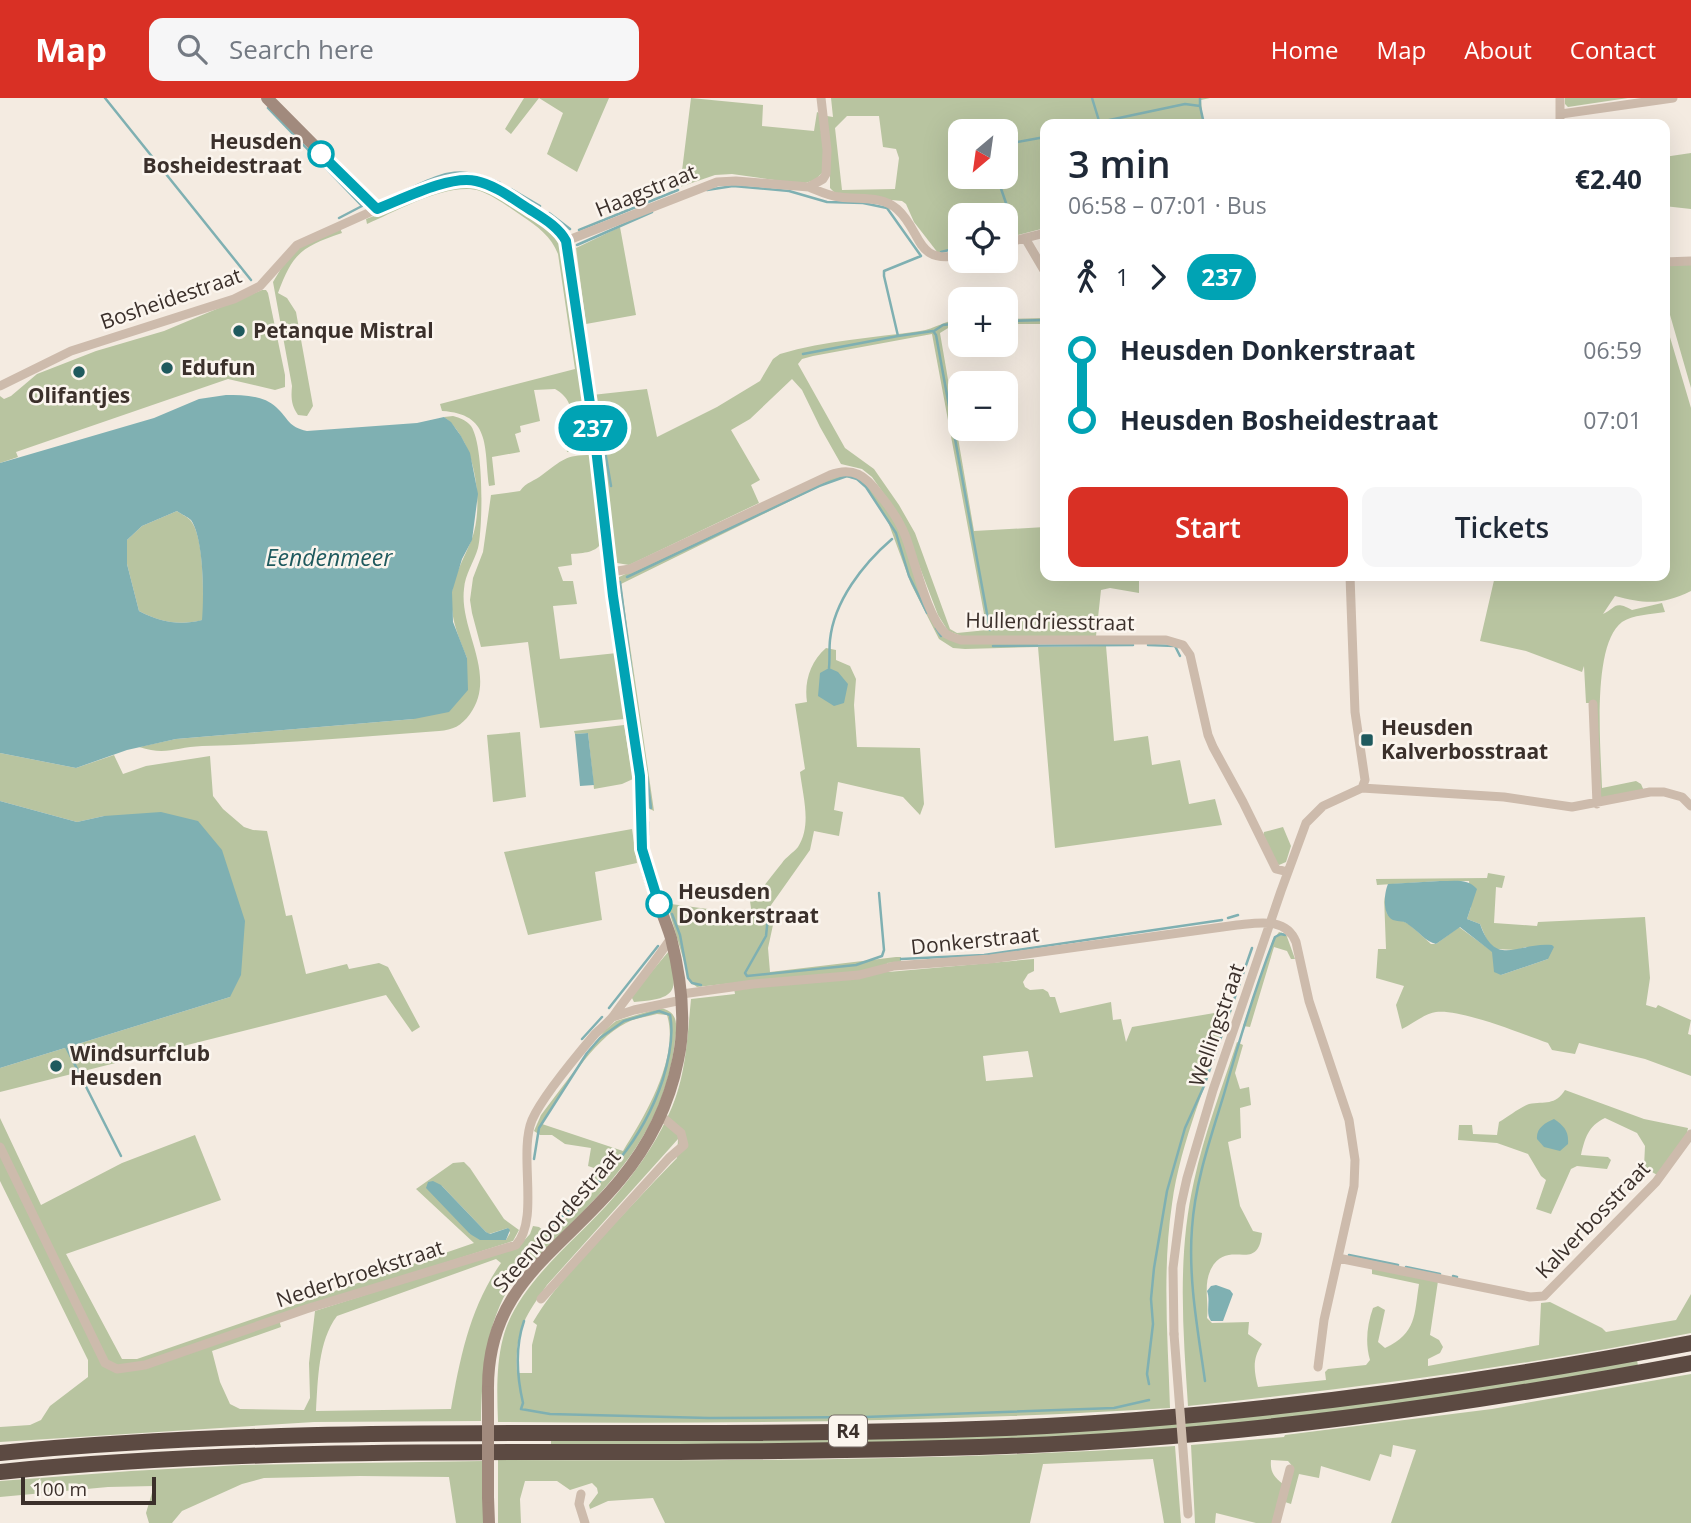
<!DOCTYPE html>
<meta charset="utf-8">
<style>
:root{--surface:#fff;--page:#f6f6f7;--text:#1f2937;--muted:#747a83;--accent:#d93025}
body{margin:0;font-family:"Open Sans",sans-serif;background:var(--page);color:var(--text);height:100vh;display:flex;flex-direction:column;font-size:26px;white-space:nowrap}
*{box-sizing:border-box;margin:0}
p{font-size:23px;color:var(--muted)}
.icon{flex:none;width:38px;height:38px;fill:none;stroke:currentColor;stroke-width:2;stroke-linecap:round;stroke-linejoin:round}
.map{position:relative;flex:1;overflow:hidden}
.sheet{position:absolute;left:1040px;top:21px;width:630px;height:462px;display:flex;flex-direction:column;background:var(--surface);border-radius:14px;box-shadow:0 7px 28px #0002}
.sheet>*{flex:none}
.badge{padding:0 14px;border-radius:23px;font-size:24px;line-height:46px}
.needle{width:46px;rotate:209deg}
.fabs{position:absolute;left:948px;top:21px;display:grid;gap:14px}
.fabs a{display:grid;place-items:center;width:70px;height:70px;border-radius:14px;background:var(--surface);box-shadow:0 7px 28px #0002;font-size:35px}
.scale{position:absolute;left:21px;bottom:18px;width:135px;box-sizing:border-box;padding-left:7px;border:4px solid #3b302b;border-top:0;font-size:19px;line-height:24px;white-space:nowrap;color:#3b302b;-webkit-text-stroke:5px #fbf5ee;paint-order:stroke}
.map>.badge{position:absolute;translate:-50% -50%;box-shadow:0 0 0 4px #fff}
.legs{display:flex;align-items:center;gap:10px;height:77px;padding:0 28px;font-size:23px}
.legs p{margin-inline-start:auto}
.summary{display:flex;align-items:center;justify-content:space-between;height:119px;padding:0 28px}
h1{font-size:38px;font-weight:600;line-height:52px}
.button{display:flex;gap:14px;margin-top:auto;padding:14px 28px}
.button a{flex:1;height:80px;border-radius:14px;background:var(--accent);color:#fff;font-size:28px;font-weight:600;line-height:80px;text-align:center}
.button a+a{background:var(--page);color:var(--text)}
ul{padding:0 28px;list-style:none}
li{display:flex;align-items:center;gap:24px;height:70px;font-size:26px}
li i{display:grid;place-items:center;width:10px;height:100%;margin:0 9px;background:currentColor}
li i::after{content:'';width:18px;height:18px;margin:-9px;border:5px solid;border-radius:50%;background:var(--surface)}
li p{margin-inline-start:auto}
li:first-child i{background:linear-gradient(#0000 50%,currentColor 0)}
li:last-child i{background:linear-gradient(currentColor 50%,#0000 0)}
header{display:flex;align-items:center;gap:42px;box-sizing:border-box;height:98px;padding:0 35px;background:var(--accent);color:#fff}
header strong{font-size:33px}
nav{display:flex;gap:38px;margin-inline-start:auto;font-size:24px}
.search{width:490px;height:63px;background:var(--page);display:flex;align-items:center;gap:18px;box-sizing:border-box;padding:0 24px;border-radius:14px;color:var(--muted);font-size:26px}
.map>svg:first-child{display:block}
.green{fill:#b8c4a0;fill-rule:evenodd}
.water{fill:#7fb0b2;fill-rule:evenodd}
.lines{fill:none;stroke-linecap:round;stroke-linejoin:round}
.stream{stroke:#7fb0b2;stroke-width:2.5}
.street{stroke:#cdbbac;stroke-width:9}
.secondary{stroke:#a18a7d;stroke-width:12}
.highway{stroke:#5c4a42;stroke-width:16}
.street-bridge{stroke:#cdbbac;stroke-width:9}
.secondary-bridge{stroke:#a18a7d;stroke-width:12}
.line-1-casing{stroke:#fff;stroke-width:16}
.line-1{stroke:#00a3b4;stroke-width:10}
.stop-1-dot{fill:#fff;stroke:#00a3b4;stroke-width:3.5}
.poi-dot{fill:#1f5a5e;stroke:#fbf5ee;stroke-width:2.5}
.labels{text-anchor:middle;stroke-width:5;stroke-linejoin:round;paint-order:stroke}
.shield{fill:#fbf5ee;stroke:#756b66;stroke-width:2}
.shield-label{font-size:19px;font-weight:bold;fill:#3b302b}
.stop-label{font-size:21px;font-weight:bold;fill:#3b302b;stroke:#fbf5ee;text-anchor:end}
.street-label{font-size:21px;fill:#3b302b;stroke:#fbf5ee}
.poi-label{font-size:21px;font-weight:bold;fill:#3b302b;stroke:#fbf5ee;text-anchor:start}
.water-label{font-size:23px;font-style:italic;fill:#1f5a5e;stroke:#fbf5ee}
</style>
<header>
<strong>Map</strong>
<div class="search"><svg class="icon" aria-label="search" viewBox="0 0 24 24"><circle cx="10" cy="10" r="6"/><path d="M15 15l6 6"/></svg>Search here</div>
<nav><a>Home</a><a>Map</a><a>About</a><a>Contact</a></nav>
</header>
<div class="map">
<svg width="1691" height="1425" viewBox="0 0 1691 1425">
<rect width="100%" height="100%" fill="#f4ebe1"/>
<path class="green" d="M524,0h85l-32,74 -30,-18 16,-41 -24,-15 -28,36 -6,-5z
M691,0l72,7 -1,21 52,5 3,-19 4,2 4,49 -3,10 -7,7 -13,4 -70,-10 -17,1 -35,12z
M831,0h379l-9,2 2,24h-158v104l-39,10v-23h-45v33l-23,5 -24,-31 -8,-18 -4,-3 -65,-6 -7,-7v-29l-3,-43 6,1zM847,18h32l4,31 13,2 3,9 -4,31 -53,1 -7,-62zM961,33h45v46h-45z
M1565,0h63l-60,9 -3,-3z
M1691,55v56l-27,-3v-49z
M466,87c30,4 78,33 95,58l31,206 -25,3 -3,-28 8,-1c0,-16 -3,-26 -17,-34l-21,1 6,31 -20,5 1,6 -6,2 5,18 -28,5 3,28 -6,1c-5,-40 2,-72 -47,-75l-2,-7 135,-35 -17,-115c-7,-18 -20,-27 -36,-38 -13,-9 -28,-20 -42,-25 -31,-10 -85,21 -113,33l-1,-5 64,-25z
M620,129l16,88 -50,9 -10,-76z
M340,130l2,5c-41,14 -49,20 -64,60l9,5 9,14 17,94 -6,10 -9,-1c-7,-10 -7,-18 -6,-29l-19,-104 12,-20 13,-14z
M1664,167h27v123l-27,-94z
M262,192h4l2,3 17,82v12l-10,3 -47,-11 -212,73 2,5 -18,6v-67l4,3 7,-3 26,-22 59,-23 68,-20z
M1664,219l27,91v183c-29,14 -45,13 -76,5l-12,18c13,-6 11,-14 29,-4l30,-7 3,9c-13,2 -33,3 -43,10 -31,23 -21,129 -20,166l34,-7 5,3 3,7 -43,9 -5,-97h-10l-2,-37 -2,6 -56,-21 -46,-10 15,-65h169z
M1045,220v6h-39v-5z
M961,221v6h-8l-13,8 34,198 71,-4v49h94v17l-29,-5 -9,2 -5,46 -132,1 -16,-6 -10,-16 -37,-97 -29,-41 -10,-8 -21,-5 -21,-37 -18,-37 -10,-11 -42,40 -19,11 29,50 -9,5 8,18 -130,62 -12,-2 -25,-168 55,-6 10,48 60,-30 43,-26 13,-22 7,-5c46,-14 93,-16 140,-23 15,-2 25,-11 41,-12zM932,236l55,296 -30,3 -7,-4 -35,-96 -16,-28 -25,-36 -29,-21 -47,-84 4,-5 11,-3z
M453,318c7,2 13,4 18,10 13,19 12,100 7,122 -4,14 -13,26 -14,41 -5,41 34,86 6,125 -9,12 -17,16 -31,17 -79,6 -158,13 -237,15 -26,1 -36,10 -63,1l37,-8 238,-20 53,-61c-9,-22 -18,-43 -15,-67 3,-18 12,-33 19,-50 14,-34 5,-101 -27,-124z
M592,357l11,86c-7,12 -19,12 -32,13l1,11 -14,2 5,14h10l4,23 -24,2 7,53 57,-6 9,57 -3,4 1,5 -84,9 -12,-86 -47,5 -9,-34 -2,-13 3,-22 10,-26 8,-57 29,-4c6,-9 15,-10 22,-16 21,-15 22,-20 50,-20z
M837,376c5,1 12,0 17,1 36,13 76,126 91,161l93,6v5l68,-1 8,95 34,-5 4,29 28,-5 9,44 26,-5 7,26 -167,23 -17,-201 -73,2 -12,-1 -14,-9 -28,-55 -24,-65 -22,-33 -10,-7 -10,-2 -16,5 -208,102 33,227 -8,-4 -29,-229z
M177,413c4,3 11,6 14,10 14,18 12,76 12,99 -24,6 -43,2 -64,-9l-12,-47v-24l15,-14z
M826,550l10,2v10l14,6 6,13 -2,26 3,42 63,1 4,56 -4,11 -17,-18 -65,-15 -4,28 9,2 -4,24 -25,-5 -4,19 -41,58 4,17 -5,23 2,24 126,-15h5v5l-14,1 1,9 146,-13v12l-6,3 -5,8 2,5 5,3 13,-1 5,3 2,5h5l5,16 51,-11 2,18 8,-1 5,23 6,-15 100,-17c-21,62 -51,129 -60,194 -10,67 -4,137 -2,204 -224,14 -448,16 -672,14 -1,-28 -2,-57 5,-84 14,-55 75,-99 111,-141 20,-23 40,-51 53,-79 19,-37 20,-78 24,-119l44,-5 -2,-11 -36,4 -7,-5 -22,-75 3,-3 81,11 -2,-14c13,-12 21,-25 32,-38 4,-6 11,-10 16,-16 14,-22 5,-50 2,-75l5,-3 -10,-65 12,-2c-3,-20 3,-40 19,-54zM1028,953l5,26 -47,4 -3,-25zM678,1041l-1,19c-28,29 -56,58 -83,88 -22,24 -44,47 -61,76l4,3 -5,20v28h-15c-2,-42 7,-55 30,-88z
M624,627l9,54 -11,5 -28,5 -6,-56 -13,1 -1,-3z
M520,634l6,65 -33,5 -6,-67z
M0,655l76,15 38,-13 9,19 23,-8 64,-10 3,40 10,13 21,18 9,3 14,1 19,85 6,-1 14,59 41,-10 2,5 30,-6 9,4 32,60 -8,5 -26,-37 -386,97v-24l230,-71 -126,-181 -27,6 -77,-21z
M1283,729l8,19 -5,16 -7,3 -3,-2 -13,-27 1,-4z
M632,731l5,34 -42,9 7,48 -74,15 -24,-83z
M1488,775l17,3 -3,12 -6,-1 -2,36 43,3 1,-4 107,-5 5,61 -4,27 10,3 2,-3 33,15 -3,14 3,1v41l-46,-17 -66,-16 -4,11 -23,-4 -4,-7c-26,-9 -86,-34 -112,-31 -10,1 -24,12 -34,17l-6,-24 8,-19 -28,-8 2,-29h8l-2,-53 3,18 22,10 22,20h5l23,-17 34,25 8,23 47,-16 -22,-12 -10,3 -20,-1 -8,-6 -8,-19 -13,-5 4,-12 -2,-26h-29l-63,4 -1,-6 111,-1z
M1279,834l7,2 9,25h-4l-4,-8 -13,-4 -24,80 -7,-1 30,-86z
M669,853c9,39 10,48 -35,51l-3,-6z
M660,910c19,3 17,18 15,33 -11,92 -63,141 -124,204 -14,15 -34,29 -44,46 -22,40 -25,85 -26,130l-167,1 -314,20v-15l30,-2 11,-5 9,-14 38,-29v-17l-88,-179v-63l41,87 81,-42 73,-28 26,65 -155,54 56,105h15l337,-116 -58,-54 37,-26 11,-1 6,6 34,51 15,11 -6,11 -235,75 3,11 -69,24 8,31 10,22 10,5 64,1 6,-12 -1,-35 6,-52 204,-65 11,-12 3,-8 6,1 11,9 48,-53 -6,-3 2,-12 -6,-2 3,-18 -26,-4 -13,-9h-12l-6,-4 7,-16 64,-85 11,-9zM657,916l10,1c13,42 -22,101 -44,136l-81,-27c18,-31 51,-85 84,-101 9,-5 21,-6 31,-9zM441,1087l45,47 3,2 19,-6 2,5 -4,7 -36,-6zM496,1161l5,4c-31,44 -41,95 -50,146l-135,2c2,-31 2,-70 21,-95z
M1237,944l6,3 -8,28 5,16 9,-2 2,18 -11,3 1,30 -13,4 12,64 13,25 9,2c-4,42 -34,4 -51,36 -8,16 -2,33 -4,49l5,5 37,-1 -1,12 14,10c-10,15 -8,27 -4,43l68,-7 -1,-8 3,-3 38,-4 4,-5c-5,-17 -3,-35 3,-52l5,-2 7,4 -7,32 7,6c32,-15 29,-33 34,-64l-47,-10v-6l66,13 -8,54 9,5 4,7 -3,6 -12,6v7l111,-21 2,-42 9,-1 52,26 4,4 70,-12 15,-26v39c-166,33 -334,55 -503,73 -5,-76 -11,-150 6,-225 10,-47 28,-93 43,-139z
M1565,992l79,29 44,9 -1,5 -30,42 -13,-8 1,-21 -8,-13 -32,-15c-17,8 -20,20 -24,37l27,2 3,3 -4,9 -30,-3 -6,3 -20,45 -15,-5 10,-29 -5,-4 -13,-22 -31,-11 -39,-3 1,-15h13l1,9 24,1 2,-13c9,-5 21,-15 30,-18 16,-3 26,2 36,-14z
M1637,1262l1,6c-155,26 -311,52 -468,64 -206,16 -413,15 -619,15v-6l439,-5z
M1691,1276v149h-300l25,-73 -23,-5 -2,12 -11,-3 -10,27 -49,-15 -2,12 -20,-4 -8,30 -6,-2 9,-34 -6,-7 -17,-1c-1,12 3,17 12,24l-11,39h-16l-40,-10 -1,10h-20l-4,-78 93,-8 1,-2 207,-26z
M1175,1348l6,77h-17l-11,-64 -110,5 -13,59h-365l-12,-25 -45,3 -18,8 -1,-4 9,-12 -1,-5 -5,-5 -22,7 -13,-9h-32l-5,18 1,24h-23v-63c226,1 451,1 677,-14z
M483,1363v62h-27l-7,-46 -89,-1 -96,2 -22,6 -60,27 -10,12h-23l-3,-10 8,-27 -46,1 -108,10v-16l131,-10 111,-6z"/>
<path class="water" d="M226,297c17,0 37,0 50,12 13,12 12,20 31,24l110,-8 27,-6 7,5 10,14 9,17 8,41 -6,46 -10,19 -10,33 1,30 14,36 1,32 -19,22 -35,7 -238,20 -49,11 -51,18 -76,-15v-290l154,-45 45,-19zM177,413c4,3 11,6 14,9 13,19 13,77 11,100 -22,6 -42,2 -63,-9l-12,-47v-24l15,-14z
M829,570l9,4 10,12 -4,19 -10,3 -16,-10 2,-23z
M588,635l6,52 -14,1 -5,-52z
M0,703l77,21 27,-6 57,-4 37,9 24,29 23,71 -4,54 -11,22 -230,71z
M1440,783c14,0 28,-3 37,8l-10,30 13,5c16,45 37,18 72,21l2,2 -6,12 -47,16 -7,-3 -2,-20 -32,-25 -24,17c-10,-2 -18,-13 -27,-19 -5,-5 -10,-3 -16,-5 -11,-5 -9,-27 -5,-36z
M1554,1021c10,7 15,12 14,25l-8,7 -16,-4 -7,-8c-1,-11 8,-16 17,-20z
M433,1083l8,4 45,47 4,2 18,-6 2,2 -4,10h-26l-10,-6 -44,-46 2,-6z
M1216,1187l14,5 3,4 -10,27h-12c-6,-8 0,-20 -4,-30l4,-5z"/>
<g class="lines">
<path class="stream" d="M105,0l146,182
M1092,0l8,26
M1200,8v-8
M268,10l94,98 -23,12
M1100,24l85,-18 15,2 4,18
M1006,46l39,-7
M997,79l19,55 -10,3
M511,91l29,17
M707,92l26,-4 56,5 38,11 36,1 24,5 34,48 -37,15v5l14,60 35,-5 3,4 54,295
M397,96c43,-18 57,-32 103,-11
M549,115l21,16
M579,132l99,-40
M577,147l75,-33
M941,154l20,-5
M1006,223l39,-1
M934,233l9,-6 18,-2
M803,256l95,-18
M597,307l14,81
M627,479l192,-91 28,-10 10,3 9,8 30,46 13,43 18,37
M620,484l12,94
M936,530l5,8
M1148,547l27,1 5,10
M993,548l140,-1
M616,557l8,56
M829,570c1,-10 0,-19 1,-28 4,-39 33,-76 62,-101
M628,635l6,47
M644,661l2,11
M647,679l4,31
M648,737v-13
M672,816l8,21 8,43 4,5 9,2
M768,819l-2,19 -21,37 2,3 109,-11 26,-9 2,-6 -5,-57
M1228,820l10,-3
M901,861l83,-4 238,-35
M609,910l49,-62
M582,941l20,-22
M66,949l55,109
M534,1061l5,-31 48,-75 13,-15 24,-17 35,-10 11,4c4,20 -1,44 -7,64 -25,76 -70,109 -126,160
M1349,1157l49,10
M1406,1169l34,7
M1453,1178l4,1
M524,1223c-9,26 -7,56 -1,82l-2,6 29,5 159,4 156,-1 249,-9 35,-8
M1205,1283c-7,-50 -17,-102 -13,-153 3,-46 19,-91 32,-134 15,-53 31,-106 51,-157l6,-3 4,1
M1149,1286l-2,-10 6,-50 -2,-25 3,-31 13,-77 18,-63 19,-42 48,-138"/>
<path class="street" d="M1560,0v26
M1561,16l112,-16
M809,89c10,4 20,9 31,10 19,3 41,-2 57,12 26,23 17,56 64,46
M1025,140l20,34
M566,143l151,-59 19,-1 73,6 14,-8 3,-5 1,-24 -6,-52
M1006,145l39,-10
M1664,164l27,-1
M0,288l71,-35 163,-52 26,-13 37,-41 80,-36
M611,474l19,-3 200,-94c23,-9 36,1 49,19 10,12 20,26 26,41 10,25 21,81 41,99 5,3 9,4 15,6h205l17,5 7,10 18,80 5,12 30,55 33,67 12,3
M1593,606l4,100
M1362,690l142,9 68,10 78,-15h14l18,5 9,9
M682,896l71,-10 106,-9 35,-9 96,-7 247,-34c22,-2 49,-8 59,17l13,59 40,119 6,40 -1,26 -30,134 -6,47
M613,919l21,-7 48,-10
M0,1049l105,216 12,6 28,-4 161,-56 210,-64c24,-26 2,-91 16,-125 10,-23 46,-66 63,-86 6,-6 14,-12 19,-19 18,-25 39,-50 57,-77
M1338,1160l192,39 14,-1 112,-114 35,-48
M541,1201l128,-141 15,-13 -3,-12 -20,-17
M1174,1236l-1,-66 8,-63 6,-27 26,-88 68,-199 25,-68 17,-17 39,-18 3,-8 -10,-68 -5,-136
M581,1396l-2,10 6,19
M1276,1425l14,-54"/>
<path class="secondary" d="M267,0l110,111c26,-10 72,-34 99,-28 19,4 37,18 53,28 14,9 30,17 37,32 19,117 34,235 47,353 7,61 22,122 27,183 2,24 -1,49 3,74 4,30 19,58 28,87 10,40 16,82 7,122 -9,45 -29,85 -58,120 -60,73 -134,105 -132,212
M488,1399l1,26"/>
<path class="highway" d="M0,1355c334,-33 671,-12 1006,-25 231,-10 458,-42 685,-85
M0,1374c195,-20 392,-20 588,-20 139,0 279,-1 418,-6 230,-8 459,-41 685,-83"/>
<path class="street-bridge" d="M1174,1236l14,180"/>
<path class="secondary-bridge" d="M488,1294v105"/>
</g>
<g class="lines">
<g class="line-1-casing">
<path id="line-1" d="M321,56l56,55c26,-10 72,-34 99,-28 19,4 37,18 53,28 14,9 30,18 37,32l28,190 19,165 27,180 2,73 17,55"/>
</g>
<use href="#line-1" class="line-1"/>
</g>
<g class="stop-1-dot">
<circle cx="321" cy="56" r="12"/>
<circle cx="659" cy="806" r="12"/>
</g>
<g class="poi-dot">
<circle cx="239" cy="233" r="7"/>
<circle cx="167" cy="270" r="7"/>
<circle cx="79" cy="274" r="7"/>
<rect x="1360" y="635" width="14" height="14" rx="3.5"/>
<circle cx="56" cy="968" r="7"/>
</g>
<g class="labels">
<rect class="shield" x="829" y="1317.5" width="38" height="31" rx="5"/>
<g class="shield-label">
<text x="848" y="1340">R4</text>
</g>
<g class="stop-label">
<text x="302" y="51">Heusden<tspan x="302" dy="24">Bosheidestraat</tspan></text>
<text x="678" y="801" text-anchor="start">Heusden<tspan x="678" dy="24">Donkerstraat</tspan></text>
</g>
<g class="street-label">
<text transform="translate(646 93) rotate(-22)" y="7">Haagstraat</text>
<text transform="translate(171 201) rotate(-19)" y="7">Bosheidestraat</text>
<text transform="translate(1050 524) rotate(1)" y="7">Hullendriesstraat</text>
<text transform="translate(975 843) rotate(-6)" y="7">Donkerstraat</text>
<text transform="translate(1217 927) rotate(-71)" y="7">Wellingstraat</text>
<text transform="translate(1593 1122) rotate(-46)" y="7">Kalverbosstraat</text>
<text transform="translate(557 1123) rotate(-49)" y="7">Steenvoordestraat</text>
<text transform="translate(360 1176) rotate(-18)" y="7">Nederbroekstraat</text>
</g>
<g class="poi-label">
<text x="253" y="240">Petanque Mistral</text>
<text x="181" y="277">Edufun</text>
<text x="79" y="305" text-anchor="middle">Olifantjes</text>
<text x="1381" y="637">Heusden<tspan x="1381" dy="24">Kalverbosstraat</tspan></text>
<text x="70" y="963">Windsurfclub<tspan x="70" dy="24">Heusden</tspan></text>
</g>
<g class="water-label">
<text x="329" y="468">Eendenmeer</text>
</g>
</g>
</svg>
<div class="fabs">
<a><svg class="needle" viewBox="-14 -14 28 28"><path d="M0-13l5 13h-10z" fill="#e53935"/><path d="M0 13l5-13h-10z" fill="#747a83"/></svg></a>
<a><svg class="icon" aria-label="locate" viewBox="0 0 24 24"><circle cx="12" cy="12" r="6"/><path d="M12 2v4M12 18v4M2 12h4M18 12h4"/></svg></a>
<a>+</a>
<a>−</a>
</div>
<div class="scale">100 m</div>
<b class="badge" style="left:593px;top:330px;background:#00a3b4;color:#fff">237</b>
<section class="sheet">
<div class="summary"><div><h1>3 min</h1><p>06:58 – 07:01 · Bus</p></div><b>€2.40</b></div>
<div class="legs"><svg class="icon" aria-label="walk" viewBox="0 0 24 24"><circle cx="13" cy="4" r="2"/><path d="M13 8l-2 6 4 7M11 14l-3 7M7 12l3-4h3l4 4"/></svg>1<svg class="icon" aria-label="forward" viewBox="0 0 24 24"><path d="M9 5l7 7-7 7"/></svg><b class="badge" style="background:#00a3b4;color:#fff">237</b></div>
<ul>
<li><i style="color:#00a3b4"></i><b>Heusden Donkerstraat</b><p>06:59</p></li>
<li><i style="color:#00a3b4"></i><b>Heusden Bosheidestraat</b><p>07:01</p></li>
</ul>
<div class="button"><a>Start</a><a>Tickets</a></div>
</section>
</div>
